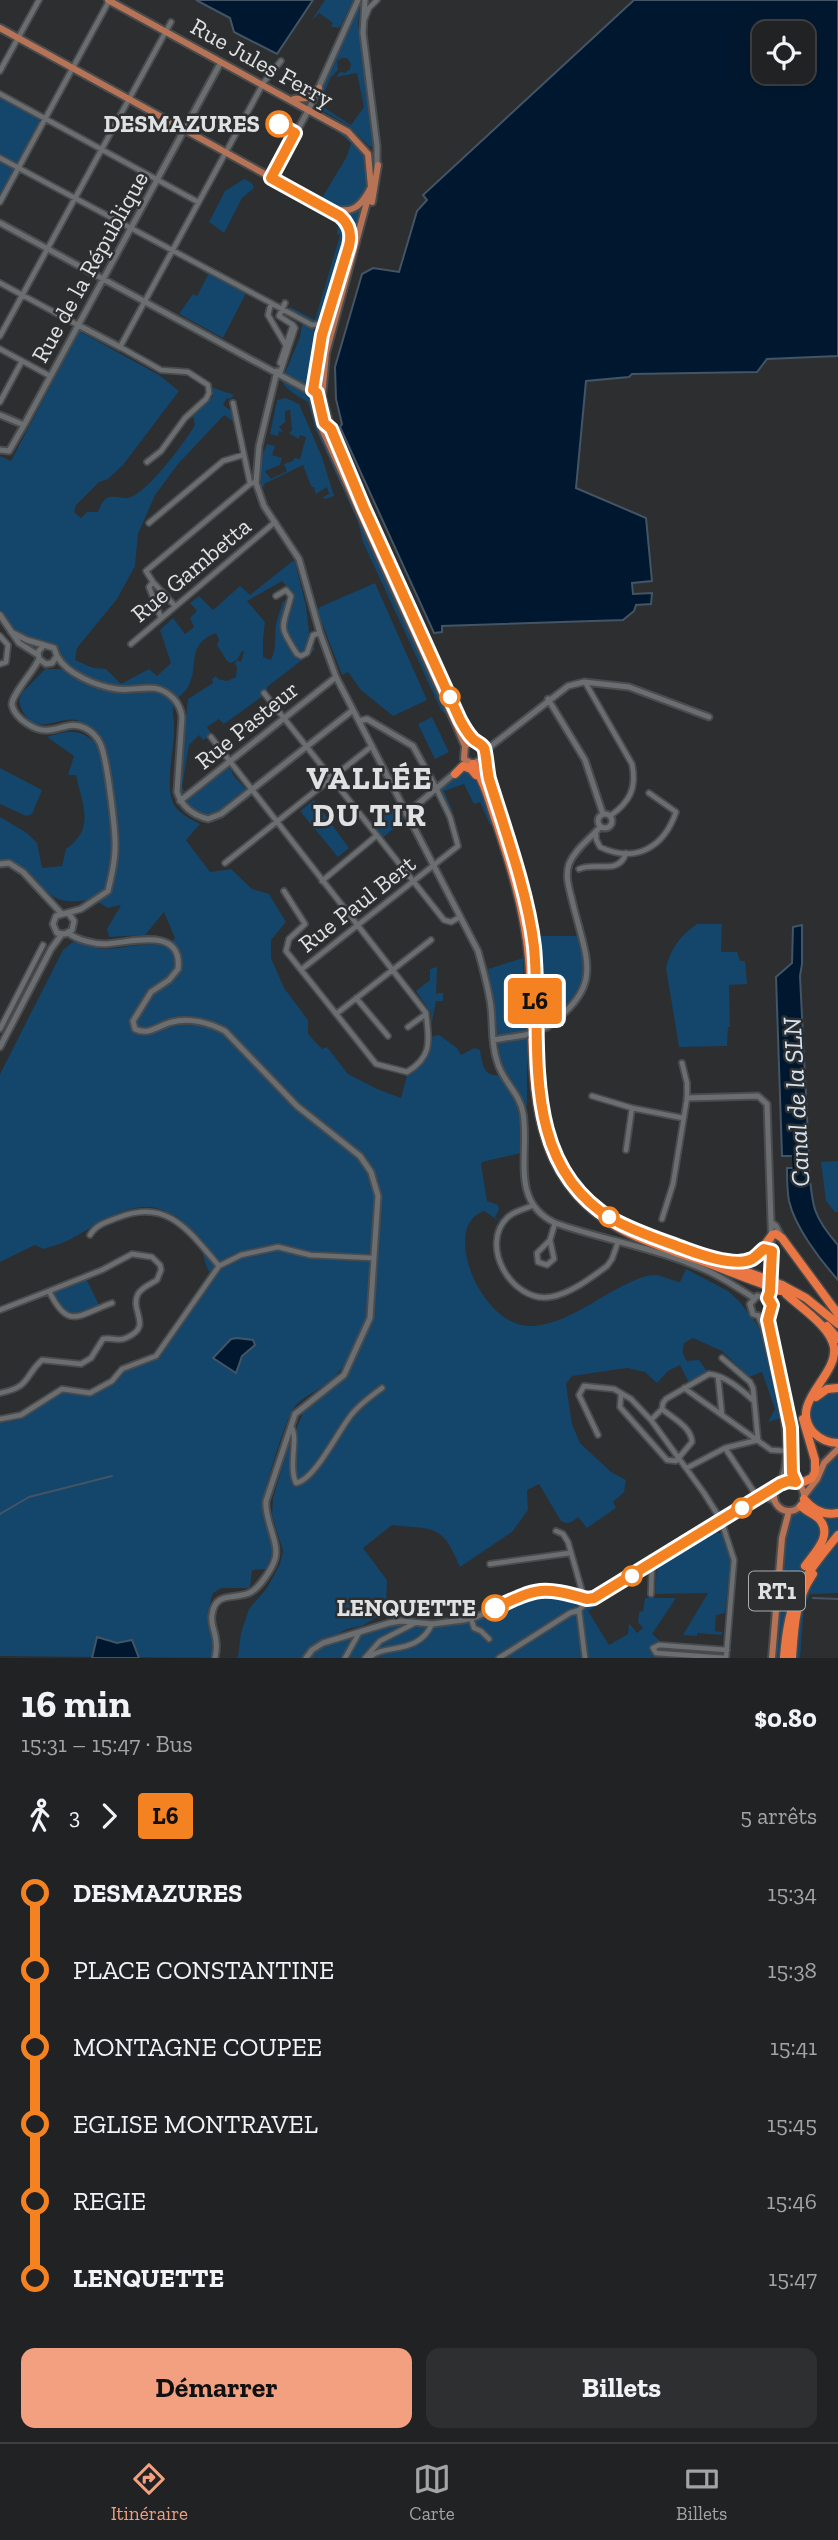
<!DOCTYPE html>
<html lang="fr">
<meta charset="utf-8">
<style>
:root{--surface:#212224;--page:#2d2f31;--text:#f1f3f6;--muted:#a2a4a6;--line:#3e3f41;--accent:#f2a07f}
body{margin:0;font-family:"Zilla Slab",serif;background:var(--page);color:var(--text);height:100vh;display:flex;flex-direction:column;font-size:26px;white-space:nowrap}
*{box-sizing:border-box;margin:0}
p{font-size:23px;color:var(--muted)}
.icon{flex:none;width:38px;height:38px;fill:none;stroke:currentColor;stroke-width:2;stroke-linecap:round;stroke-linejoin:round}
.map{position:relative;height:1658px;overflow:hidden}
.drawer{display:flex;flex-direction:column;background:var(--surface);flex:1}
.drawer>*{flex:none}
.badge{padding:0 14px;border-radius:5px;font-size:24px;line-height:46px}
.controls{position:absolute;left:752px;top:21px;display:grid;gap:14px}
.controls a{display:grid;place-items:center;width:63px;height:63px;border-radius:14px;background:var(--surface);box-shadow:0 7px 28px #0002,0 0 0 2px var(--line);font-size:35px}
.map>.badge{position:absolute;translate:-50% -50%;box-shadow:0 0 0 4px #fff}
.legs{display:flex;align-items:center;gap:10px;height:77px;padding:0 21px;font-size:23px}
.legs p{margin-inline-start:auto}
.summary{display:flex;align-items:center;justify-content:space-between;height:119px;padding:0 21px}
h1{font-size:38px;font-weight:800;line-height:52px}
.action{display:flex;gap:14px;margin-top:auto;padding:14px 21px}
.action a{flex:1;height:80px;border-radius:14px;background:var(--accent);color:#111;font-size:28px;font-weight:800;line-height:80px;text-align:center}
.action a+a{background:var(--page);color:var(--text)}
ul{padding:0 21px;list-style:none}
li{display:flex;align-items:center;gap:24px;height:77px;font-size:26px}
li i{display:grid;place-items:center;width:10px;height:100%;margin:0 9px;background:currentColor}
li i::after{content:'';width:18px;height:18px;margin:-9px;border:5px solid;border-radius:50%;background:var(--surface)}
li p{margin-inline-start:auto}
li:first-child i{background:linear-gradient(#0000 50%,currentColor 0)}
li:last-child i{background:linear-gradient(currentColor 50%,#0000 0)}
.dock{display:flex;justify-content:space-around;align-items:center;height:98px;border-top:2px solid var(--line);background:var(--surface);font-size:19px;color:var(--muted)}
.dock a{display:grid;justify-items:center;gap:4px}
.dock .on{color:var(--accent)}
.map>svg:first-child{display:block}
.green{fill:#14456b;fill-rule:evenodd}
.water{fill:#00182f;stroke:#435465;stroke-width:2;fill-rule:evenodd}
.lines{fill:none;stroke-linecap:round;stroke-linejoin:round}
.stream{stroke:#435465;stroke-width:2}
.canal{stroke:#00182f;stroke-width:4.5}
.street-casing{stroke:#494b4d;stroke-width:8}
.secondary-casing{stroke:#494b4d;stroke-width:9}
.primary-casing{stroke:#494b4d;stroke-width:10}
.highway-casing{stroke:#494b4d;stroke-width:11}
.street{stroke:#6b6e70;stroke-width:4.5}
.secondary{stroke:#6b6e70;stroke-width:5}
.primary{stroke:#b77356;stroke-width:6}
.highway{stroke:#ea7644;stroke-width:8}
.secondary-bridge-casing{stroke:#494b4d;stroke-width:9;stroke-linecap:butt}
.highway-bridge-casing{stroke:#494b4d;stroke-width:11;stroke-linecap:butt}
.secondary-bridge{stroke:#6b6e70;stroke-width:5}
.highway-bridge{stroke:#ea7644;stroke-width:8}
.line-1-casing{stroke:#fff;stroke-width:16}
.line-1{stroke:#f58220;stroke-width:10}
.stop-1-dot{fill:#fff;stroke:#f58220;stroke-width:3.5}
.labels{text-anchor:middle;stroke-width:5;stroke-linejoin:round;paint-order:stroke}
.shield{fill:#2c2e30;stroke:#a9abad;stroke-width:2}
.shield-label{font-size:23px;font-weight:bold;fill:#dfe1e2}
.street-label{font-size:24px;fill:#dfe1e2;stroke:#2c2e30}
.stop-label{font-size:24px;font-weight:bold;fill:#dfe1e2;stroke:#2c2e30;text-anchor:end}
.water-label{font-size:26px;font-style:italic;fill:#d4e3f1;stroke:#2c2e30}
.district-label{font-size:32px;font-weight:bold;letter-spacing:2px;fill:#dfe1e2;stroke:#2c2e30}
</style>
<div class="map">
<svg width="838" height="1658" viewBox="0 0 838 1658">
<rect width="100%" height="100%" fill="#2c2e30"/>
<path class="green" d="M325,0h28l-12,26 -4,2 -6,-2 2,-3 -14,-10 -8,8z
M357,7l3,1 -2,15 15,123 -3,1 -21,-21 -35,-20 5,-9 -2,6 34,22 13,-18 -7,-34 -21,4 4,-5 5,1 5,-4 1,-5 -4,-6h-5l-5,3 1,9 -7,7 -6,14h-3z
M0,97l39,21 1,4 -40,74z
M310,114c19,10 41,18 53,38 10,17 6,58 -21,55 -7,-1 -14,-6 -20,-9l25,-42 4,-13 -12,-10 -32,-18z
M244,179l8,4 2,5 -12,10 -18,35 -15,-11 16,-31z
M364,201l-42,162 -2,28 -4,-3 2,-23 8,-33 27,-91 -1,-12 -9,-17z
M339,216l6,6 3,17 -23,74 -5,9h-9l-22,-13 1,-2 25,13 25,-85 -3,-1z
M194,265l52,28 -23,45 -44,-24 14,-20 4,2 11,-21z
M302,324l13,6 7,-2 -12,59 -25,-14 15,-36z
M79,331l80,44 20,16 -56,74 -15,14 -9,3 -23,23 -2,7 7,6 6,-6h11c7,-20 13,-15 30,-14 19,-4 56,-55 67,-73l-3,-12c7,-6 14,-7 21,-17l-2,-9 23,8 -4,4 -3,-1 -4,7 7,5 4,12 -10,-7 -46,49 -23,31 -17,39 -3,32 -18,33 -40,49 -2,12 18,8 13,1 15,15 28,-15 8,7 14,-13 -11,-33 13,-12 12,16 9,-7 -4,-9 7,-7 -7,-8 9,-7 14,14 27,-24 10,9 44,-35 1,2 11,44 4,36 5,8 -48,37v6l-43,31 -5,-5 -12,8 5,8 -9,5 -4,-5 -10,10 -7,42 3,5h-4l-3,-5 10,-88 25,-16 -1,-4 4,-3 2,3 9,2 9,-4 1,-10 -2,-3 2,-4 4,2 3,-10 -2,-1 -5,9 -6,3 -4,-2 -10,-16 2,-5 -3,-7c-31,12 -16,32 -28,54 -4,8 -14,10 -15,21 -1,6 2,15 1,22 0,20 -8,51 -2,70 3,12 17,18 28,24l-14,16 24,32 21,-3 21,20 17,5 17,28 -15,18v18l13,30 24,32v14l14,15 5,-2 21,27 29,15 24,9 6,-22c18,-10 21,-21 26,-40l6,-1 18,13 4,7 13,-7 6,2c2,11 3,27 18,25l13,17 6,13 3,17 1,31 -39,9 -1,2 6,37 11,4 1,5 -4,7 7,6 -18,-12c-45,15 -2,117 47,115 36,-1 70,-32 102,-45 6,-3 15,-6 21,-6 8,0 18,6 26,7l6,-13 42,22 10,9 18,23 7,12 4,13 14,70 -13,4 7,-13 -13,-37 -13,5 -27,-26 -29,-13 -9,5c-2,8 -2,11 3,18l12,-1 10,14 -19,11 -10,-20 -12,6 -11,12 -12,-11 -18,-4 -55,8 -6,8 6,40 8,19 31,29 15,8 -2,12 -11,10 3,6 -29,20 -9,-11c-6,5 -9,8 -17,4l-22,-37 -12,6 1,20 -16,22 -52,35c-18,-44 -25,-37 -68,-42l-29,23 24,32 -1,25 -9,12 -15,9 -15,3 -22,12 64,-17h43l31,-4 82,-31 42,10 21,-9 3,6 -23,15 21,34 19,-11 1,-11 8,10 6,-5 -5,-6 1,-10 4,-1 2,-13h31l-24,36 9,8 -10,3v7l4,3 38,3h-459l4,-1 3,-24 8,-24 18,-21 13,-24 3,-13 -11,-36 1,-17 15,-50 15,-35 42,-37 26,-56 -3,-13c-3,27 -20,61 -42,77 -11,8 -28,15 -34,27 -7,11 -30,85 -30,97 1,25 18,34 4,61l-14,1 -2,18h-28l-9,5c-9,24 1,41 -1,65l-212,-2v-234l17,-2 47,-29 29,4 18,-10 14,-14 35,-14 55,-80c-11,-8 -9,-17 -14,-28 -5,-9 -12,-19 -18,-27 -4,-5 -8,-6 -14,-9 -34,-19 -70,12 -100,27 -8,4 -17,6 -26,9l-8,-4 -35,17v-188l63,-124 10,-8c11,0 22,8 33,7 20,-1 42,-8 62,-3l7,-8 -11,-26 -19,23 -36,2 -2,-8 14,-24 -13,3 -15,-9c-55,12 -45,-23 -85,-40l-8,2v-44l27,16 10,10 5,25 20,-2 4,-17c30,-21 16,-44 10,-74h-8l6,-19 -27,-19c23,-7 32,-9 50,7l-1,-12c-7,-4 -13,-10 -20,-12 -20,-4 -46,22 -57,-19l3,-8 23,-24h25l-9,-11 -2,-10 -3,-3 -24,-5 -17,-9 -15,-21v-154l11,5zM282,581l11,13 -2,5 2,7 -3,5 -6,2 5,-16 -7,6c-1,8 -5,14 -6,22 -2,12 1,23 -5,35l-8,-3v-18l2,-17 -18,-21z
M281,379l30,14 2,15 137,310 -9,-8 -78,-168 -5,-20 -43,-94 -7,-26c-10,-6 -23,-12 -27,-23z
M286,398l13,6 23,53 12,39 -9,3 -2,-2 6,-3 -2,-7 -11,7 -2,-5 1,-1 -4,-2 -8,-21 -39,19 1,3 -4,-1 -2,-23 8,-19 8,2 -3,9 10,3 -2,7 -15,6 6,8 16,-8 -3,-7 9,-3 1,-3 6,1 6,-22 -6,-2 -1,4 -9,-5 -1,-2 3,-1 -2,-21 -5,1v11l-6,5 5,6 -5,-2 -1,5 -8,-2 7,-34z
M338,433l133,296 -2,1 -8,-13 -117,-258 -9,-25z
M375,583l52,117 -34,16 -32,-26 -13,-18 -6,3 -25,-65 3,-3z
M432,717l17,35 -14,7 -17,-35z
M226,767l5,2 2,6 13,14c-16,16 -43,43 -62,12z
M0,768l42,22 -10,24 -6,2 -26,-12z
M465,768c16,10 21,39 27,56l-2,1 -10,-23 -6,2 -10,-20 -20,7 9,21 -4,-1 -9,-21z
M314,800l35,48 -11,9 -38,-46z
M397,803l7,17 -23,19 -10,-15z
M697,924h25l-1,28h16l3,9h5l2,23 -18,1 1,42h-2l-1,19 -48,1 -13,-79c4,-19 15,-33 31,-44z
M538,936h41c2,9 7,19 7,28 2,26 -21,54 -45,62z
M523,958l3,74 -3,3 -25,2 -10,-68z
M437,967l-1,29 1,-3h6v8h-7l-5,26v-14l-15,-22 14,-11v-11z
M527,1037v70l-27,-44 -2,-22z
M838,1161v51h-3l-9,-11 -5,-39z
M85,1276l15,31 -24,9 -14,-3 -13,-22z
M838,1388v52c-18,-3 -40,-26 -22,-43 5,-5 16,-7 22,-9z
M838,1453v140l-28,1 -6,13 -4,51h-30l12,-140 19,-8 24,-44z
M710,1531l14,3 7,24 -6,55 -9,2 -1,16 7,1v3l-25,-2v3l-14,-1 25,-42 -53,1 2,-27 4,-6z"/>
<path class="water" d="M196,0h117l-36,54 -43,-22 -4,-14z
M634,0h204v356l-71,3 -10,13 -125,2 -3,3 -43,4 -10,107 70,30 6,63 -20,2 1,11 19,-1 -1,11 -15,1 -2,6 -11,9 -181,6v6l-8,1 -94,-206 2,-3 -6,-25 -1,-32 27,-93 11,-6 26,4 18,-61 10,-11 -4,-5zM765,33h38v39h-38z
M802,925v39l-2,12 9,180h-27l-6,-179 16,-14 1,-36z
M787,1168h22c3,38 4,49 29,77v35c-18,-20 -43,-53 -49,-79 -2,-10 -2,-22 -2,-33z
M237,1338l16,2 2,5 -13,11 -6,17 -23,-15 18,-19z
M97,1637l20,6 15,-3 7,18h-47z"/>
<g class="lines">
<path class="stream" d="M0,1514l29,-17 83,-21
M813,1598l25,1"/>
<path class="canal" d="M794,1153l1,20"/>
<g class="street-casing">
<path id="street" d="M365,18l4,-10 8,-8
M0,71l39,-71
M0,94l198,108
M0,158l312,167 8,-1 4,-7
M0,202l109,-201
M0,283l78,42
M271,303l-3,12 17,29
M285,303l-6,13 14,9
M0,336l171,-314
M0,349l50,27
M280,363l13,-38
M280,373l15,-45 -2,-3
M0,402l22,-41
M233,403l17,80
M147,462l14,-11 24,-33 21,-19 3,-6 -1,-8 -20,-13 -27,-2 -41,-23 144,-265 17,-21
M149,523l74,-62 20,-6
M153,582l-4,5 12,31
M276,596l10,-6 5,6c-8,33 -14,27 6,58l4,2 6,-3 6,-18 7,-2
M175,606l-22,-24 -7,-11 104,-87 6,-2
M0,636l8,9 -2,17 -6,2
M131,644l144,-122
M585,682l47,82c5,24 -2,38 -22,52
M264,693l180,227 7,2 9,-5
M211,737l215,276c3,28 7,43 -19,59l-31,-8 -90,-113 3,-12 16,-15 -21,-33
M596,832v7l4,8c36,17 64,0 76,-35l-27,-19
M225,863l147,-117
M579,869c16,-8 40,7 47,-16
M322,881l54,-45
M302,969l156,-123 -8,-29 -13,-27
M356,998l32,38
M336,1014l95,-74
M408,1027l18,-13
M0,1029l43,-84
M592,1096l40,12 51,10
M626,1150l6,-42
M532,1206c-8,3 -17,5 -24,11 -30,28 4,86 42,80 20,-3 41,-19 57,-31l5,-7 6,-17
M662,1219l11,-35 14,-86v-15l-5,-20
M90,1235c6,-10 16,-13 27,-17 50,-21 72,13 102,48
M550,1240l4,19 -7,6 -9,-3 -1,-9 13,-13 5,-17
M0,1310l49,-19
M718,1377l4,38
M684,1388l87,62 16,1
M0,1393c31,-6 24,-17 42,-33l39,4 10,-6 12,-19c8,-2 15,3 23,-1 28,-12 3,-27 12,-44 4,-7 13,-10 19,-14l4,-10 -1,-5 -8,-8 -20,-3 -30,16 -53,21c19,39 28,25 63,12
M621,1394l-1,13 47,53 9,1 16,-19c-1,-15 -18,-23 -30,-33
M0,1419l21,-4 41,-26 28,4 22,-12 10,-12 34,-13 63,-90 22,-11 37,-8 32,8 63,3
M651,1420l11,-11 1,-6 3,-4 43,-25c16,1 34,17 45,27
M291,1427c8,10 -3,38 5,56 19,-3 43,-54 56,-69 8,-10 19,-18 30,-26
M598,1435l-19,-40 5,-9 30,3 17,10 20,21 53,73 17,27 13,40 -8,98
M725,1448l33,50
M687,1468l38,-20 33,-8 -5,-52 -3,-6 -28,-24
M556,1531l7,3 5,8 16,56
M490,1564l80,-11
M651,1594l1,-31
M579,1610l6,48
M471,1618l3,10 7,3 8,8
M345,1658l14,-25
M365,1658l15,-17 35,-18
M369,1658c14,-15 49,-2 63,-34
M499,1658l71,-45 9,-3 11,-11
M726,1658l-70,-5 -3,-5 6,-3 68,5"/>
</g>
<g class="secondary-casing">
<path id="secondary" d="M365,0l-2,33 14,113v22
M271,178l38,-69 49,-109
M0,223l313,170
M78,325l42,22
M277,371l-18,75 -3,37 8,23 35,53 21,74 16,44 142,274c5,19 11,38 13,57 2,18 0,36 6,53 5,20 23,32 26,52 7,40 -14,88 32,110 52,18 107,26 157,50 14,7 28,16 42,25
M0,415l24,10
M0,450l9,1 15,-26 197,-363
M0,615l19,28 19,12
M11,632l16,8 27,8 3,8 -5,7 -6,1 -7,-5 -1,-7 5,-6
M57,656c10,18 39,30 60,33 22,3 38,-9 56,9 6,6 8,11 9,19l-5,75c5,15 15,23 31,27l13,-5 132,-104
M39,659c-5,12 -28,36 -27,46 3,14 24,27 37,25 14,-1 22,-9 36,-2 6,3 12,9 15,15 7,14 16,89 15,106 0,14 -4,29 -7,42l-27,18 -25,7 -3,8 4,9 8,1 7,-4 2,-9 -5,-7
M548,699l37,61 18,54
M359,721l8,-2 46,27 24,44
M485,754l6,-8 77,-60 16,-4 45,5 80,30
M180,801l156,-124
M598 821a7 7 0 1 1 14 0a7 7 0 1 1-14 0Z
M406,814l50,-42
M0,864l9,-1 14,9 38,41
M68,933c10,7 25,11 37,11 24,-1 78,-19 73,25l-9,11 -18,12 -18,29 2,8c14,7 24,-4 37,-7 17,-5 38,1 53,9l72,75 63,50 11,16 7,24 -8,122 -26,57 -49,39 -29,87c-2,19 14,42 9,58 -3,10 -16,30 -26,34 -16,7 -34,-2 -37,22 -2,9 4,18 4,27 1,5 0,11 -1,16
M547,1027c59,-42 39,-67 25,-127 -3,-12 -7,-24 -3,-36 6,-15 21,-25 31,-37
M493,1040l32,-5
M0,1047l51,-98 11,-15
M687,1098l71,-2 9,8 5,147 -2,41 -2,6
M771,1222l5,4 6,12
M768,1298l4,7 -4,9 1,13 22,101 1,42 4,12
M759,1317l5,11c9,41 34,117 16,156
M762,1317l-9,-3 -3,-10 7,-8 11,2
M762,1496l13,5
M306,1658l6,-8 11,-7 66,-20 12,-2 31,3 31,-4 13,-3 60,-26 18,-1 33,9 7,-1 184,-112"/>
</g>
<g class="primary-casing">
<path id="primary" d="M108,0l240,132 20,22 3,33c-9,18 -17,27 -38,22
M0,28l321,177 25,17 5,14c-10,49 -40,105 -38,155 1,13 5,26 9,38l135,298 8,19 -1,13 9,5 10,-5 2,-8 -5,-8 -9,-1 -6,4
M294,99l13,-1 12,-10
M371,187l-45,166 -4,44 9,32 22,55 107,236 15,21
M372,202l6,-37
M774 1496a15 15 0 1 1 30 0a15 15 0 1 1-30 0Z
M804,1496l13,-17 7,-16 14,-14
M772,1658l10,-120 7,-27"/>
</g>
<g class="highway-casing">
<path id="highway" d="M484,757l31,108
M473,764c11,17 16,36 22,54 15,45 30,93 34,140 8,91 -12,200 74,260 26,19 57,28 87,39 24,8 47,18 70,26
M455,774l8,-8 8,3 5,6
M526,908l6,32
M621,1223l72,29
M759,1253l13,-18 4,-1 6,4 56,76
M705,1257l56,20
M725,1260c17,3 26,1 39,-11l8,2
M782,1285l24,13 32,26
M786,1294c15,14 44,32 48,53 4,30 -46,55 -21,85 7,7 16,11 25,11
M827,1326l11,13
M816,1397l11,-8 11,-1
M799,1484l13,-6 3,-6v-12l-12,-41
M804,1499c9,11 20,17 34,14
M801,1506c5,6 13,7 19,14 13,16 -6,33 -15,46
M784,1658c4,-60 17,-78 54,-123
M792,1658c2,-30 3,-58 21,-84"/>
</g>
<use href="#street" class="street"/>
<use href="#secondary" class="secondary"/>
<use href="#primary" class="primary"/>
<use href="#highway" class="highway"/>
<g class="secondary-bridge-casing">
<path id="secondary-bridge" d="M525,1035l22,-8"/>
</g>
<g class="highway-bridge-casing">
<path id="highway-bridge" d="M761,1277l21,8
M760,1283l20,8"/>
</g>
<use href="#secondary-bridge" class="secondary-bridge"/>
<use href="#highway-bridge" class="highway-bridge"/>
</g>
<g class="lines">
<g class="line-1-casing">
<path id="line-1" d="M279,124l16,9 -24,45 69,38c10,9 12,18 9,30l-27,89 -9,55 4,3 7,30 7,6 33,79 96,212c4,7 7,13 12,18 3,4 9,5 12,10 2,4 3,23 5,31 16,51 39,115 45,168 9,93 -18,214 78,272 23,13 49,21 73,30 16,6 51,18 67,10 4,-2 8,-7 12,-10l8,2 -2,41 -2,6 4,7 -4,15 23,108 1,45 4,9 -8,-1 -8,3 -186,114 -7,1c-46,-13 -49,-11 -92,9"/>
</g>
<use href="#line-1" class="line-1"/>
</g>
<g class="stop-1-dot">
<circle cx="279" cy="124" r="12"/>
<circle cx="450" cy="697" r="9"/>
<circle cx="609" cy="1217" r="9"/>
<circle cx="742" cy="1508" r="9"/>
<circle cx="632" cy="1576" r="9"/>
<circle cx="495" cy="1608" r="12"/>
</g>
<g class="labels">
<rect class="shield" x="749" y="1571.5" width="56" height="39" rx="5"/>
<g class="shield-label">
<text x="777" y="1599">RT1</text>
</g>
<g class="street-label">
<text transform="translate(262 63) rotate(29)" y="8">Rue Jules Ferry</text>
<text transform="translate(90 267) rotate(-61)" y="8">Rue de la République</text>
<text transform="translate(191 570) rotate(-40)" y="8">Rue Gambetta</text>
<text transform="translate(247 725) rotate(-39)" y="8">Rue Pasteur</text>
<text transform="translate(357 904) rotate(-38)" y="8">Rue Paul Bert</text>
</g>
<g class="stop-label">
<text x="260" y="132">DESMAZURES</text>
<text x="476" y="1616">LENQUETTE</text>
</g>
<g class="water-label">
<text transform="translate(796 1102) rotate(-93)" y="9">Canal de la SLN</text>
</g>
<g class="district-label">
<text x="370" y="789">VALLÉE<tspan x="370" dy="37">DU TIR</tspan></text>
</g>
</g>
</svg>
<div class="controls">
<a><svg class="icon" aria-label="locate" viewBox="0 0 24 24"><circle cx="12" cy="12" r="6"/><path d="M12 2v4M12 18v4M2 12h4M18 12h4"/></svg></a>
</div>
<b class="badge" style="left:535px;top:1001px;background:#f58220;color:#111">L6</b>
</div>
<section class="drawer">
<div class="summary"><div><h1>16 min</h1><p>15:31 – 15:47 · Bus</p></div><b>$0.80</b></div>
<div class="legs"><svg class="icon" aria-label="walk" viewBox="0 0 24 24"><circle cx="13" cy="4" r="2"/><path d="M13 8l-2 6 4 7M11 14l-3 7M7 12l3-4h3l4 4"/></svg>3<svg class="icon" aria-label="forward" viewBox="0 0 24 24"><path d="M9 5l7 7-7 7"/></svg><b class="badge" style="background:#f58220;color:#111">L6</b><p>5 arrêts</p></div>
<ul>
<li><i style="color:#f58220"></i><b>DESMAZURES</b><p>15:34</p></li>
<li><i style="color:#f58220"></i><span>PLACE CONSTANTINE</span><p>15:38</p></li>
<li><i style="color:#f58220"></i><span>MONTAGNE COUPEE</span><p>15:41</p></li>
<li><i style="color:#f58220"></i><span>EGLISE MONTRAVEL</span><p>15:45</p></li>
<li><i style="color:#f58220"></i><span>REGIE</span><p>15:46</p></li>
<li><i style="color:#f58220"></i><b>LENQUETTE</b><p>15:47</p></li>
</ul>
<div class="action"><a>Démarrer</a><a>Billets</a></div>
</section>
<nav class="dock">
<a class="on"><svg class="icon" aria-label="directions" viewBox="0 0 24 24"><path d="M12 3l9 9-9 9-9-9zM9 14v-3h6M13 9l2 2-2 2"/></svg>Itinéraire</a>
<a><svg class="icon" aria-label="map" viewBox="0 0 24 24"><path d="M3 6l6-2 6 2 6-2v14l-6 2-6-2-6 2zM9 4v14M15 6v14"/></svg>Carte</a>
<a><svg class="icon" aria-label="tickets" viewBox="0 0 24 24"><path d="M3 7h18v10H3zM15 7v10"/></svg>Billets</a>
</nav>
